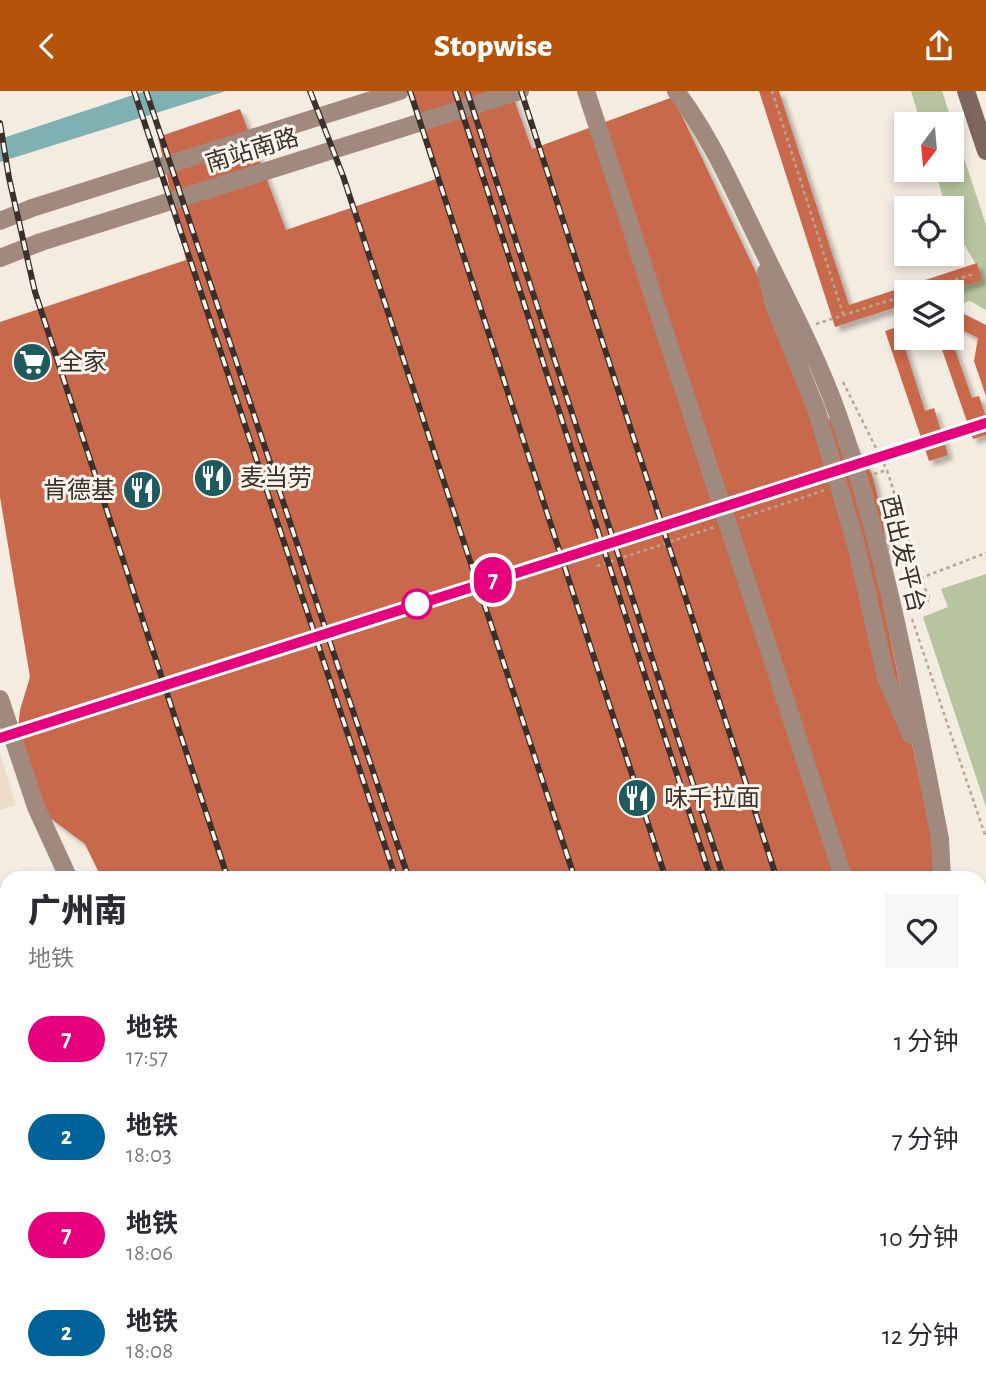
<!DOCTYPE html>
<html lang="zh">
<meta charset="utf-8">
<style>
:root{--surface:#fff;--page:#f7f7f7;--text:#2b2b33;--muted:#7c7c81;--accent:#b45309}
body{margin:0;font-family:"Alegreya Sans","Noto Sans SC",sans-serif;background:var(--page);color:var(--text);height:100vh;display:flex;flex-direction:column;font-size:26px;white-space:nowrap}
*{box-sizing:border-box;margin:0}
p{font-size:23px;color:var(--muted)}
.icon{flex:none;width:38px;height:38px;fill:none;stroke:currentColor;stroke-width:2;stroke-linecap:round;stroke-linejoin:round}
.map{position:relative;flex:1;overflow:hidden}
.details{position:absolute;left:0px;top:780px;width:987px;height:527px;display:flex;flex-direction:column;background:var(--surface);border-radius:21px 21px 0 0;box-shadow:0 4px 10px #0003}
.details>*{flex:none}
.badge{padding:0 14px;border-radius:23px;font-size:24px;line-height:46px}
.needle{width:46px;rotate:196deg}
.controls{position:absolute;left:894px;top:21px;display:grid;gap:14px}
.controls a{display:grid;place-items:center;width:70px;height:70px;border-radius:0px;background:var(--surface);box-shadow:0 4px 10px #0003;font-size:35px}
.map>.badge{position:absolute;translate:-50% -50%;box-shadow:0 0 0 4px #fff}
.round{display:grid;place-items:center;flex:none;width:74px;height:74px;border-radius:0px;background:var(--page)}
.headline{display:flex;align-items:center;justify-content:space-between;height:119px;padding:0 28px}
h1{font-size:33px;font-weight:800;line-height:52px}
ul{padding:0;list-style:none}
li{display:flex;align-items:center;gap:21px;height:98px;padding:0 28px}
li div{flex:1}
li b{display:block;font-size:26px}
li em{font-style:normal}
li .badge{min-width:77px;font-weight:700;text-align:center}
header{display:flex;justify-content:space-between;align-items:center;height:91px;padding:0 28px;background:var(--accent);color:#fff;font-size:32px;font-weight:800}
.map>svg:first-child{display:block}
.green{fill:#b8c4a0}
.plaza{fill:#ecdcc8}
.water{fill:#7fb0b2}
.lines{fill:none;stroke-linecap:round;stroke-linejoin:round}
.canal{stroke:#7fb0b2;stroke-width:14}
.building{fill:#c8694b;filter:url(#shadow)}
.path{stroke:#b9a596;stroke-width:2.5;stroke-dasharray:3.5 3.5;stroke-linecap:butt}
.street{stroke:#cdbbac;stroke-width:14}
.secondary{stroke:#a18a7d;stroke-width:18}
.primary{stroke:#7d675c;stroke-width:18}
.highway{stroke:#5c4a42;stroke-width:21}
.rail-casing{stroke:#3b302b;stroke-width:6}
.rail{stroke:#fbf5ee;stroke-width:3.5;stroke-dasharray:10;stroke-linecap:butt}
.secondary-bridge{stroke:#a18a7d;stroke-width:18}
.line-casing{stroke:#fff;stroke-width:16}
.line{stroke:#e6007e;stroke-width:10}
.stop-dot{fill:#fff;stroke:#e6007e;stroke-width:3.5}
.labels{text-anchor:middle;stroke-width:6;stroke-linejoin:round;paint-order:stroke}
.street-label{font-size:24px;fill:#3b302b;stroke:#fbf5ee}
.poi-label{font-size:24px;fill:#3b302b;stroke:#fbf5ee;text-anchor:start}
</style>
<header><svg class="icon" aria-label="back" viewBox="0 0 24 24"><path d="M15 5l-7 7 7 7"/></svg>Stopwise<svg class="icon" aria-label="share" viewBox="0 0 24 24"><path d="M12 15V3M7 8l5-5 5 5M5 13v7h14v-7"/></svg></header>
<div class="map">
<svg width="986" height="1306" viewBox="0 0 986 1306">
<defs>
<filter id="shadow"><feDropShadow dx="5" dy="5" stdDeviation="2" flood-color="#0004"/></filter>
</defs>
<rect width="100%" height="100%" fill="#f4ebe1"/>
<path class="green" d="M911,0h31l44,134v85l-16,-9 -18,5v-14h-9l39,-13c-8,-25 -30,-45 -30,-71h-6l-11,-38h17v-46h-31z
M986,483v233l-63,-190 25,-10 -7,-18z"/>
<path class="plaza" d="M0,662l16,52 -16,5z
M0,805l7,19v42l-7,3z"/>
<path class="water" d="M145,0h81l-226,71v-23z"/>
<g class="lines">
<path class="canal" d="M0,1276l7,-2"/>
</g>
<path class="building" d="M412,0h99l21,58 141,-52 149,315 28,27 22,35 10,39 4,34 -6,42 60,290h-838l-17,-35 -35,-26 -34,-72 4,-36 10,-33 -30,-180v-175l186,-62 -28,-123 82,-28 46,121 150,-51z
M759,0h20l70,214 128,-42 5,17 -37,12h-39v12l-71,23z
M952,217l34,17v71l-12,-35 4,-23 -26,-13z
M906,233v14h8l-11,4 22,69 9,-3 14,47 -19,6 -44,-130z
M938,247h13l21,60 7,-2 7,21v18l-13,4z"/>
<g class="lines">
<path class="path" d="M772,0l71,223
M915,201l59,-18
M816,233l90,-29
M843,291l44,88
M874,383l13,-4 34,108 65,-25
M741,427l84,-28
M597,475l118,-39
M909,519l-1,-2 22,-8 -9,-22
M912,528l74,219"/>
<path class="street" d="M87,1300v3"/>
<path class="secondary" d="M0,130l32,-13 368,-117
M0,167l41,-16 479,-151
M980,855l6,-1
M980,881l6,-2
M980,909l6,-6
M980,1094l6,18
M0,1139l7,-2
M980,1166l6,20
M0,1178l7,-2
M0,1211l7,-2
M980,1299l6,-11
M270,1300l2,6
M312,1300l3,6"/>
<path class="primary" d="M966,0l20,60"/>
<path class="highway" d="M292,1300l2,6"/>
<g class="rail-casing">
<path id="rail" d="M134,0l262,788
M146,0l263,788
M310,0l33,85 232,703
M410,0l256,788
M455,0l256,788
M467,0l257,788
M521,0l256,788
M0,32l9,55 26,114 193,587
M441,1300l3,6
M565,1300l2,6
M692,1300l1,6
M825,1300l1,6
M895,1300l1,6"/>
</g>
<use href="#rail" class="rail"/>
<path class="secondary-bridge" d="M586,0l258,788
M676,0c36,48 58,100 84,153 27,56 56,110 77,168 49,138 75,284 103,427l2,40
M766,181l8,33 43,106 39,134 30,132 25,58
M0,608l36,108 33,72"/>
</g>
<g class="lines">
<g class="line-casing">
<path id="line" d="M0,647l986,-315"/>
</g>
<use href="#line" class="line"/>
</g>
<defs>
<g id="supermarket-disc" transform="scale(2.0125)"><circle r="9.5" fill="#1f5a5e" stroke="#fbf5ee"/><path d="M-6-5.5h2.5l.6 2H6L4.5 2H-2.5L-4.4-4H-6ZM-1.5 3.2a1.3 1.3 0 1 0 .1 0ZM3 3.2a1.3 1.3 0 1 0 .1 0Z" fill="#fff"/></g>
<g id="restaurant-disc" transform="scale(2.0125)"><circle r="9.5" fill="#1f5a5e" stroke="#fbf5ee"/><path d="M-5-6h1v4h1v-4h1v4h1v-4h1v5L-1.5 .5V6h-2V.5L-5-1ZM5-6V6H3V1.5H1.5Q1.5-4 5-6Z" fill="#fff"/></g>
</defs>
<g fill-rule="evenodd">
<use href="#supermarket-disc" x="32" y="271"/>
<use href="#restaurant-disc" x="213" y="387"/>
<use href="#restaurant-disc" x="142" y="399"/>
<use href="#restaurant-disc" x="637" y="707"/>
</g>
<circle class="stop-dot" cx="417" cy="513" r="14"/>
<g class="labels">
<g class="street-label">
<text transform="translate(252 59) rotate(-17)" y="8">南站南路</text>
<text transform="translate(903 463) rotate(76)" y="8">西出发平台</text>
</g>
<g class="poi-label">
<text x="59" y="279">全家</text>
<text x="240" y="395">麦当劳</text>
<text x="115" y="407" text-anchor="end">肯德基</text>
<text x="664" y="715">味千拉面</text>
</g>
</g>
</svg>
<div class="controls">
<a><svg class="needle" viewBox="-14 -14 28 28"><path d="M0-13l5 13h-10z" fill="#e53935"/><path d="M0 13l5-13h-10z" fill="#7c7c81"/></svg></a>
<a><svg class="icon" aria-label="locate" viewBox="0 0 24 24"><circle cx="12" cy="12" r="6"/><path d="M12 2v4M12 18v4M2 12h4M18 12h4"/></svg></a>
<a><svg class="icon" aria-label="layers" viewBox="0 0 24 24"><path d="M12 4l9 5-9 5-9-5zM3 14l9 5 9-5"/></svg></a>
</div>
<b class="badge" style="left:493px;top:489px;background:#e6007e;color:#fff">7</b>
<section class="details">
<div class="headline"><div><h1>广州南</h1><p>地铁</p></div><a class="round"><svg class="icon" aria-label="heart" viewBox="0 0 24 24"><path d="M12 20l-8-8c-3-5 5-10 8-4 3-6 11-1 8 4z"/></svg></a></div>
<ul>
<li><span class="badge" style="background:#e6007e;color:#fff">7</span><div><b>地铁</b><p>17:57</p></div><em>1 分钟</em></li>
<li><span class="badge" style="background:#00629b;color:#fff">2</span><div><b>地铁</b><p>18:03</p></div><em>7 分钟</em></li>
<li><span class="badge" style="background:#e6007e;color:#fff">7</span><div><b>地铁</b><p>18:06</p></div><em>10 分钟</em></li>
<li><span class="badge" style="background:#00629b;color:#fff">2</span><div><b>地铁</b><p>18:08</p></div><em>12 分钟</em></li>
</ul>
</section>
</div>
